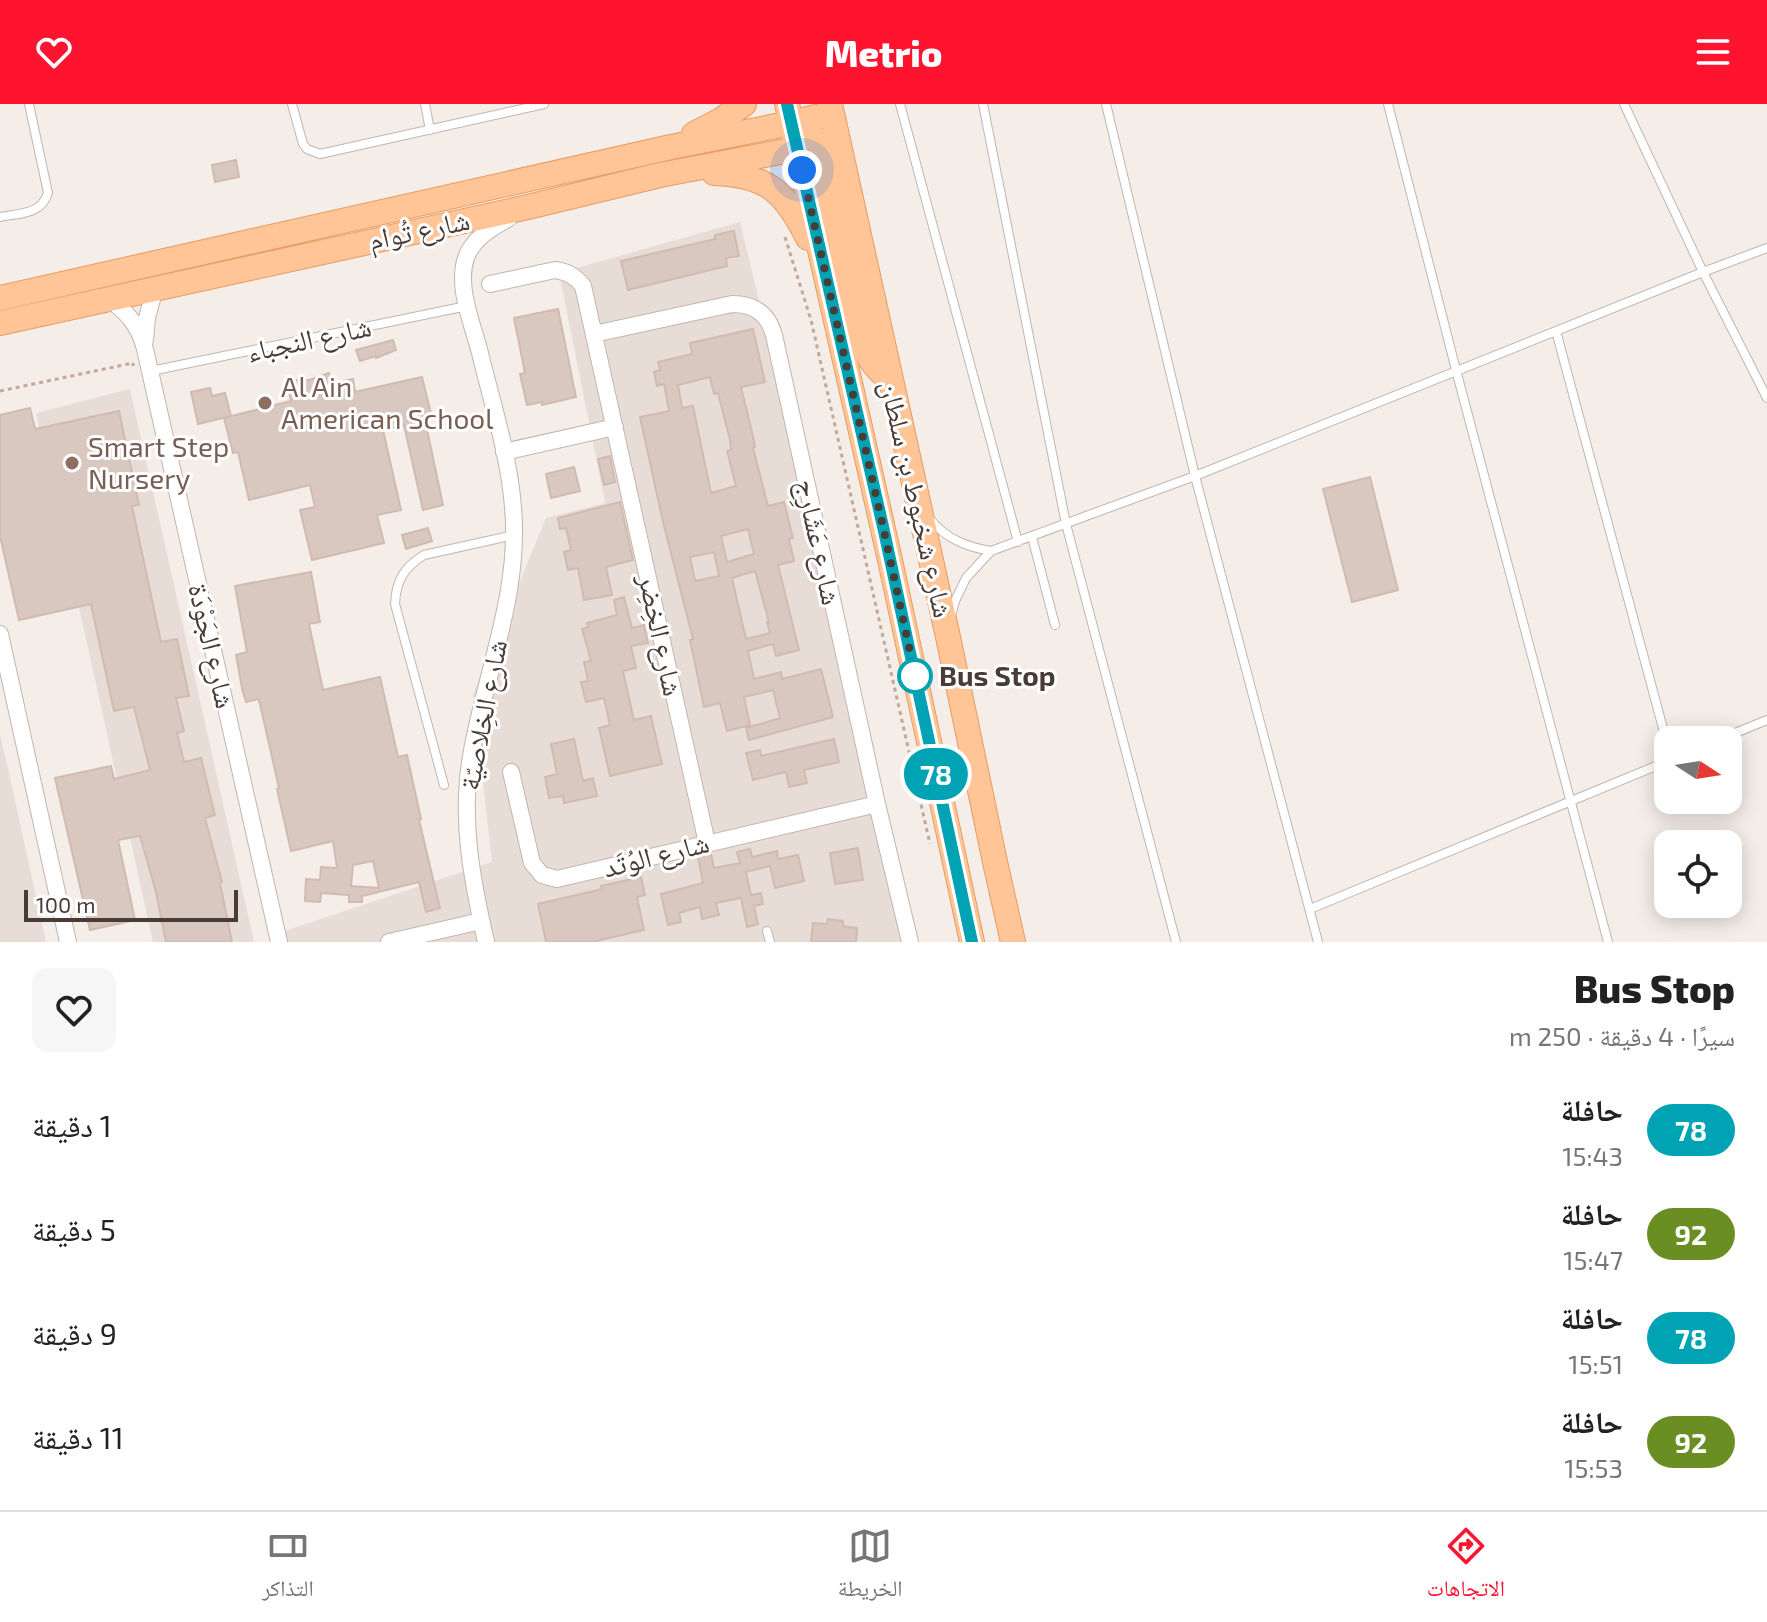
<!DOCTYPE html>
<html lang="ar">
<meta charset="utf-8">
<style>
:root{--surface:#fff;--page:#f6f6f6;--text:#222;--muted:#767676;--line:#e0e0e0;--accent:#ff1430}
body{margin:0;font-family:"Exo 2","Noto Naskh Arabic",sans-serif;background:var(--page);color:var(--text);direction:rtl;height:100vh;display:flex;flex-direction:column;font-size:30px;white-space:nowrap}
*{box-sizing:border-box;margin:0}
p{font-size:26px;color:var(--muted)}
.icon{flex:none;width:44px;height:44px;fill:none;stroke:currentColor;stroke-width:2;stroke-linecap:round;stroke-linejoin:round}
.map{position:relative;height:838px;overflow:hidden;direction:ltr}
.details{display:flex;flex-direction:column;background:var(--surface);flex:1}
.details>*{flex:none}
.badge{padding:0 16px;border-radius:26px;font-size:28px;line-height:52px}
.needle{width:52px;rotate:102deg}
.fabs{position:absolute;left:1654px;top:622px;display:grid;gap:16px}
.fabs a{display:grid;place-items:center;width:88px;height:88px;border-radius:16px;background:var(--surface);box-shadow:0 4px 20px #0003;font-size:40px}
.scale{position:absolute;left:24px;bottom:20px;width:214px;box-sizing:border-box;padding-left:8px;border:4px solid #483c36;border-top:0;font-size:22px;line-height:28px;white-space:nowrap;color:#483c36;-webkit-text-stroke:6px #fff;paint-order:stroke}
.you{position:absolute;width:40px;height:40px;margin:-20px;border:6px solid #fff;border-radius:50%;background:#1a73e8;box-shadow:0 0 0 12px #1a73e833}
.map>.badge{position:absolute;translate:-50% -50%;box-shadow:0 0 0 4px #fff}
.round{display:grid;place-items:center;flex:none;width:84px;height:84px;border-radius:16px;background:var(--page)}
.headline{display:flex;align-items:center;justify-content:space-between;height:136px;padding:0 32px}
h1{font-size:38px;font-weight:800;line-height:60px}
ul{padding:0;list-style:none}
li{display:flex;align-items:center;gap:24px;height:104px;padding:0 32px}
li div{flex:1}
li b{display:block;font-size:30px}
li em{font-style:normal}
li .badge{min-width:88px;font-weight:700;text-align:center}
header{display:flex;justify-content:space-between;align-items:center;height:104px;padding:0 32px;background:var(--accent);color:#fff;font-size:36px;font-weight:800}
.dock{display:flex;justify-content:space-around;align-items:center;height:112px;border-top:2px solid var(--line);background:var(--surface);font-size:22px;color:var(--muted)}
.dock a{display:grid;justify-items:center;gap:4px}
.dock .on{color:var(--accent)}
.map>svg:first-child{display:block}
.residential{fill:#e8ddd6}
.building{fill:#d9c8c0;stroke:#d1bbb0;stroke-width:2;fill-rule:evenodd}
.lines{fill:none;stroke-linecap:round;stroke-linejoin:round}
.lane-casing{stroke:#c3b5ad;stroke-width:10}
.street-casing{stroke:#c3b5ad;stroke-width:18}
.primary-casing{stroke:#e79c63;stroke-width:26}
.path{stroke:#c2aa9b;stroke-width:3;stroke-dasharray:4 4;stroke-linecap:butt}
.lane{stroke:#fff;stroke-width:8}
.street{stroke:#fff;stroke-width:16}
.primary{stroke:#ffc596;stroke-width:24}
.line-casing{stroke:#fff;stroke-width:18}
.line{stroke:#00a3b4;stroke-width:12}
.walk{stroke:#483c36;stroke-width:8;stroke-dasharray:0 14.4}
.education-dot{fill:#8d6e63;stroke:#fff;stroke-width:3}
.stop-dot{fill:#fff;stroke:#00a3b4;stroke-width:4}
.labels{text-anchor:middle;stroke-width:6;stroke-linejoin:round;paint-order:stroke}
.street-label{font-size:28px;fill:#483c36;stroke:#fff}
.education-label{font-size:28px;fill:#785e54;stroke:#fff;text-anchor:start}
.stop-label{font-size:28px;font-weight:bold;fill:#483c36;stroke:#fff;text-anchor:start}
</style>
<header><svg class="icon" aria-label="menu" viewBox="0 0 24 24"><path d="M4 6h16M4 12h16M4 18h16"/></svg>Metrio<svg class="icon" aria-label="heart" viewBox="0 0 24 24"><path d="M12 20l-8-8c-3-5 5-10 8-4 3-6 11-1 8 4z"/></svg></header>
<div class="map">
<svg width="1767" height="838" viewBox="0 0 1767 838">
<rect width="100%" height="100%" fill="#f4ede8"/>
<path class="residential" d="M740,118l175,720h-640l-2,-7 219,-73 -19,-167 73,-177 59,-15 -46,-230z
M130,285l124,553h-101l-117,-529z
M0,630l12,53 34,155h-46z"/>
<path class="building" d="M236,56l3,17 -24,5 -3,-17z
M734,127l5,25 -13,2 1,8 -99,24 -7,-29 94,-22v-4z
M558,205l18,88 -34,8v-3l-15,3 -7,-31 5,-1 -11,-55z
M753,225l12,53 -24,5 11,45 3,15 -2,1 15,58 16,-4 9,36 -4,1 5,22 -16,4 21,85 -23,6 -3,-12 -25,7 6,28 27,-7 1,7 39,-10 12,48 -84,23 -3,-12 34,-10 -7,-28 -29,7 6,28 -23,6 -7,-28 -16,4 -14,-67 3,-1 -30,-117 -23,-105 29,-6 -5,-27 -7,2 -3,-14 6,-2 -2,-8 34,-8 -2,-11zM710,273l4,17 4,-1 12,47 1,10 -4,1 9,35 -25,7 -18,-87 -11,2 -4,-23zM748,425l6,25 -27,8 -6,-26zM714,448l5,24 -24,5 -5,-24zM755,467l14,51h-2l3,11 -24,6 -14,-61z
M393,236l3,10 -20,8v-2l-16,5 -4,-11z
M329,269l3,11 21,-5 2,13 67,-15 10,41 -7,2 18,85 -20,5 -19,-85 -21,5 18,80 -24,5 7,28 -72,17 -12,-50 15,-3 -5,-22 -61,15 -11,-48 -5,1 -9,-35 67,-17 -2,-10 7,-11h13z
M210,284l2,8 13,-3 6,23 -33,8 -7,-32z
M30,304l5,21 84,-18 20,94 -7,1 29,136 16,-3 12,57 -13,2 8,33 -7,2 7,29 17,-4 14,57 -10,3 17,64 -2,1 12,59h-66l-10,-50 -16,-56 -22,4 17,80 -45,10 -35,-152 56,-12 3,13 36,-9 -16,-63 -20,4 -23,-107 -72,16 -19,-84v-121z
M610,352l5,26 -11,3 -6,-26z
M574,363l6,24 -29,7 -5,-24z
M1370,373l28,113 -46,12 -29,-113z
M620,398l13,58 -27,7 6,28 -28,5 -6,-32 -10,2 -4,-18 7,-2 -5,-22 -6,1 -2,-11z
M428,424l4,13 -26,8 -4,-14z
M311,468l9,50 -11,2 14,66 57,-13 18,80 9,-2 14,64 -2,1 21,88 -14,4 -7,-30 -57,14v6h-13v-7l-28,-2 -1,9 -15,-1 1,-22 14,1 1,-13 16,1 -4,-27 -42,10 -14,-62 2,-1 -19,-84 -2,-5 -12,3 -4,-14 -6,-33 11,-3 -12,-66zM373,757l6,27 -28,-2 2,-21z
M624,493l8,31 12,-3 4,18 -17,3 5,22 -13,3 11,49 17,-4 11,48 -52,12 -11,-48 11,-3 -6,-27 -18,4 -5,-20 7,-1 -4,-19 7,-1 -9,-32 6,-2 -1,-4 30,-8 -3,-15z
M574,635l9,42 10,-3 4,18 -33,7 -1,-7 -14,2 -4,-21 12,-3 -6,-30z
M834,635l5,23 -35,8 3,13 -18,4 -3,-15 -33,8 -7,-27 14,-3 1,6z
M858,744l5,32 -28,4 -5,-31z
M750,745l2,8 25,-6 1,8 20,-4 6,26 -29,7 -5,-22 -24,6 5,23 10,-2 2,11 -9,2 4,18 -11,3 -6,-29 -25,5 3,12 -17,4 -2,-12 -21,6 2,9 -13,3 -7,-31 42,-11 -5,-26 13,-3 3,14 26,-5 -3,-11z
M641,773l4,18 -8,2 7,33 -52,12h-46l-8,-38 64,-15 -1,-3z
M828,815l15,2v5l14,2 -1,14h-45l2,-19 14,1z"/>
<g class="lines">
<g class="lane-casing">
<path id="lane" d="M292,0l11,40 4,5 13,5 224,-50
M425,0l5,26
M900,0l118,438
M983,0l83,420 110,418
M1106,0l89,372 123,466
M1388,0l68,266 152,572
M1624,0l79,168 64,126
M0,113c20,-4 41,-2 48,-24l-19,-89
M1556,227l112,416
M151,267l316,-65
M930,415c16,20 37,28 61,32
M1032,433l23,88
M951,512l4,-15 11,-23 25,-27 204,-75 508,-204 64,-24
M1718,636l49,-20
M444,681l-49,-181c1,-23 9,-37 29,-49l90,-20
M1310,805l358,-148
M767,827l3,11"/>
</g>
<g class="street-casing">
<path id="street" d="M490,180l65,-14c13,2 20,6 28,16l124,557
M107,194c20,13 32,28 38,51l134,593
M594,230l138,-30c23,0 36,10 42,31l103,469 33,138
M145,236l2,-22 8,-30
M504,348l111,-25
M0,530l68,308
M511,668l21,91 10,12 15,4 320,-75
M389,838l92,-21
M486,838c-14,-62 -26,-122 -15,-186 14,-82 50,-164 42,-249 -4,-52 -21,-104 -33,-154 -7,-28 -24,-66 -14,-95 7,-20 26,-30 43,-40"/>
</g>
<g class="primary-casing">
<path id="primary" d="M787,0l103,456 82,382
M830,0l118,533 47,225 18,80
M811,29l7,11 42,193c7,18 13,30 29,42
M694,30l27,-14 23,-16
M714,69c54,2 71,19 94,65
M0,194l671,-151 120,-24 41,-10
M0,219l528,-116 132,-32 178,-34"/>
</g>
<path class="path" d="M785,133l26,83 119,524
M0,287l133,-28v3"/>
<use href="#lane" class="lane"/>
<use href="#street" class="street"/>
<use href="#primary" class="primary"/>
</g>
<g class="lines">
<g class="line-casing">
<path id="line" d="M787,0l97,427 88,411"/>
</g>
<use href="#line" class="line"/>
<path class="walk" d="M802,66l82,361 33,153 -2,-8"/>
</g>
<g class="education-dot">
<circle cx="265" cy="299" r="8"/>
<circle cx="72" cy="359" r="8"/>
</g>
<circle class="stop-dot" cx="915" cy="572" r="16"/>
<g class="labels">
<g class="street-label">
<text transform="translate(419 126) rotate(-12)" y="10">شارع تُوام</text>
<text transform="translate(309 235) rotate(-12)" y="10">شارع النجباء</text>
<text transform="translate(917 395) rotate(77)" y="10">شارع شخبوط بن سلطان</text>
<text transform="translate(819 438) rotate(78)" y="10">شارع عَشَارِج</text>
<text transform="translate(661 531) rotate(78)" y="10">شارع الخِضِر</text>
<text transform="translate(212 542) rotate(77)" y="10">شارع الجَوْدَة</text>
<text transform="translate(483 611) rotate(-79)" y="10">شارع الخِلاصيّة</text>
<text transform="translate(656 751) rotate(-14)" y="10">شارع الوُتَد</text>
</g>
<g class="education-label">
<text x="281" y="293">Al Ain<tspan x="281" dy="32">American School</tspan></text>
<text x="88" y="353">Smart Step<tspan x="88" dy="32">Nursery</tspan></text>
</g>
<g class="stop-label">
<text x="939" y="582">Bus Stop</text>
</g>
</g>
</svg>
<div class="fabs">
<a><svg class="needle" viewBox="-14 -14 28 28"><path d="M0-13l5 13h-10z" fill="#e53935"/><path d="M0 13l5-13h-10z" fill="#767676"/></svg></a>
<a><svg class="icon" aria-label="locate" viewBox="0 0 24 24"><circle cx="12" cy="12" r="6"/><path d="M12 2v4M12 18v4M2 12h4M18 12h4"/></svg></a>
</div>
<div class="scale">100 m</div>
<div class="you" style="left:802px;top:66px"></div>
<b class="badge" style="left:936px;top:670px;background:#00a3b4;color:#fff">78</b>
</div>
<section class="details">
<div class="headline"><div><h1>Bus Stop</h1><p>سيرًا · 4 دقيقة · 250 m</p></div><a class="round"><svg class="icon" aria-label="heart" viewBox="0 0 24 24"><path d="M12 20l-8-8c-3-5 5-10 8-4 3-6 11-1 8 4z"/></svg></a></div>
<ul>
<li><span class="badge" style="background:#00a3b4;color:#fff">78</span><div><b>حافلة</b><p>15:43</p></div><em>1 دقيقة</em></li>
<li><span class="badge" style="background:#6b8e23;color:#fff">92</span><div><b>حافلة</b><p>15:47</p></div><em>5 دقيقة</em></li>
<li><span class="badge" style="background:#00a3b4;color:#fff">78</span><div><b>حافلة</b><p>15:51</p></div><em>9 دقيقة</em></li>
<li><span class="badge" style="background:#6b8e23;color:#fff">92</span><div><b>حافلة</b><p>15:53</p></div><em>11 دقيقة</em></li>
</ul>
</section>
<nav class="dock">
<a class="on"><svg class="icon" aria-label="directions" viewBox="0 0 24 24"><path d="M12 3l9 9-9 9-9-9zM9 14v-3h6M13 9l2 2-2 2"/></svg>الاتجاهات</a>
<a><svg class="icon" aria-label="map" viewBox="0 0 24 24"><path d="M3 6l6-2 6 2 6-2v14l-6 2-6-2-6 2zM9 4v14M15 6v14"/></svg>الخريطة</a>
<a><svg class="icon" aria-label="tickets" viewBox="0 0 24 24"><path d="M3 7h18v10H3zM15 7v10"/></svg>التذاكر</a>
</nav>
